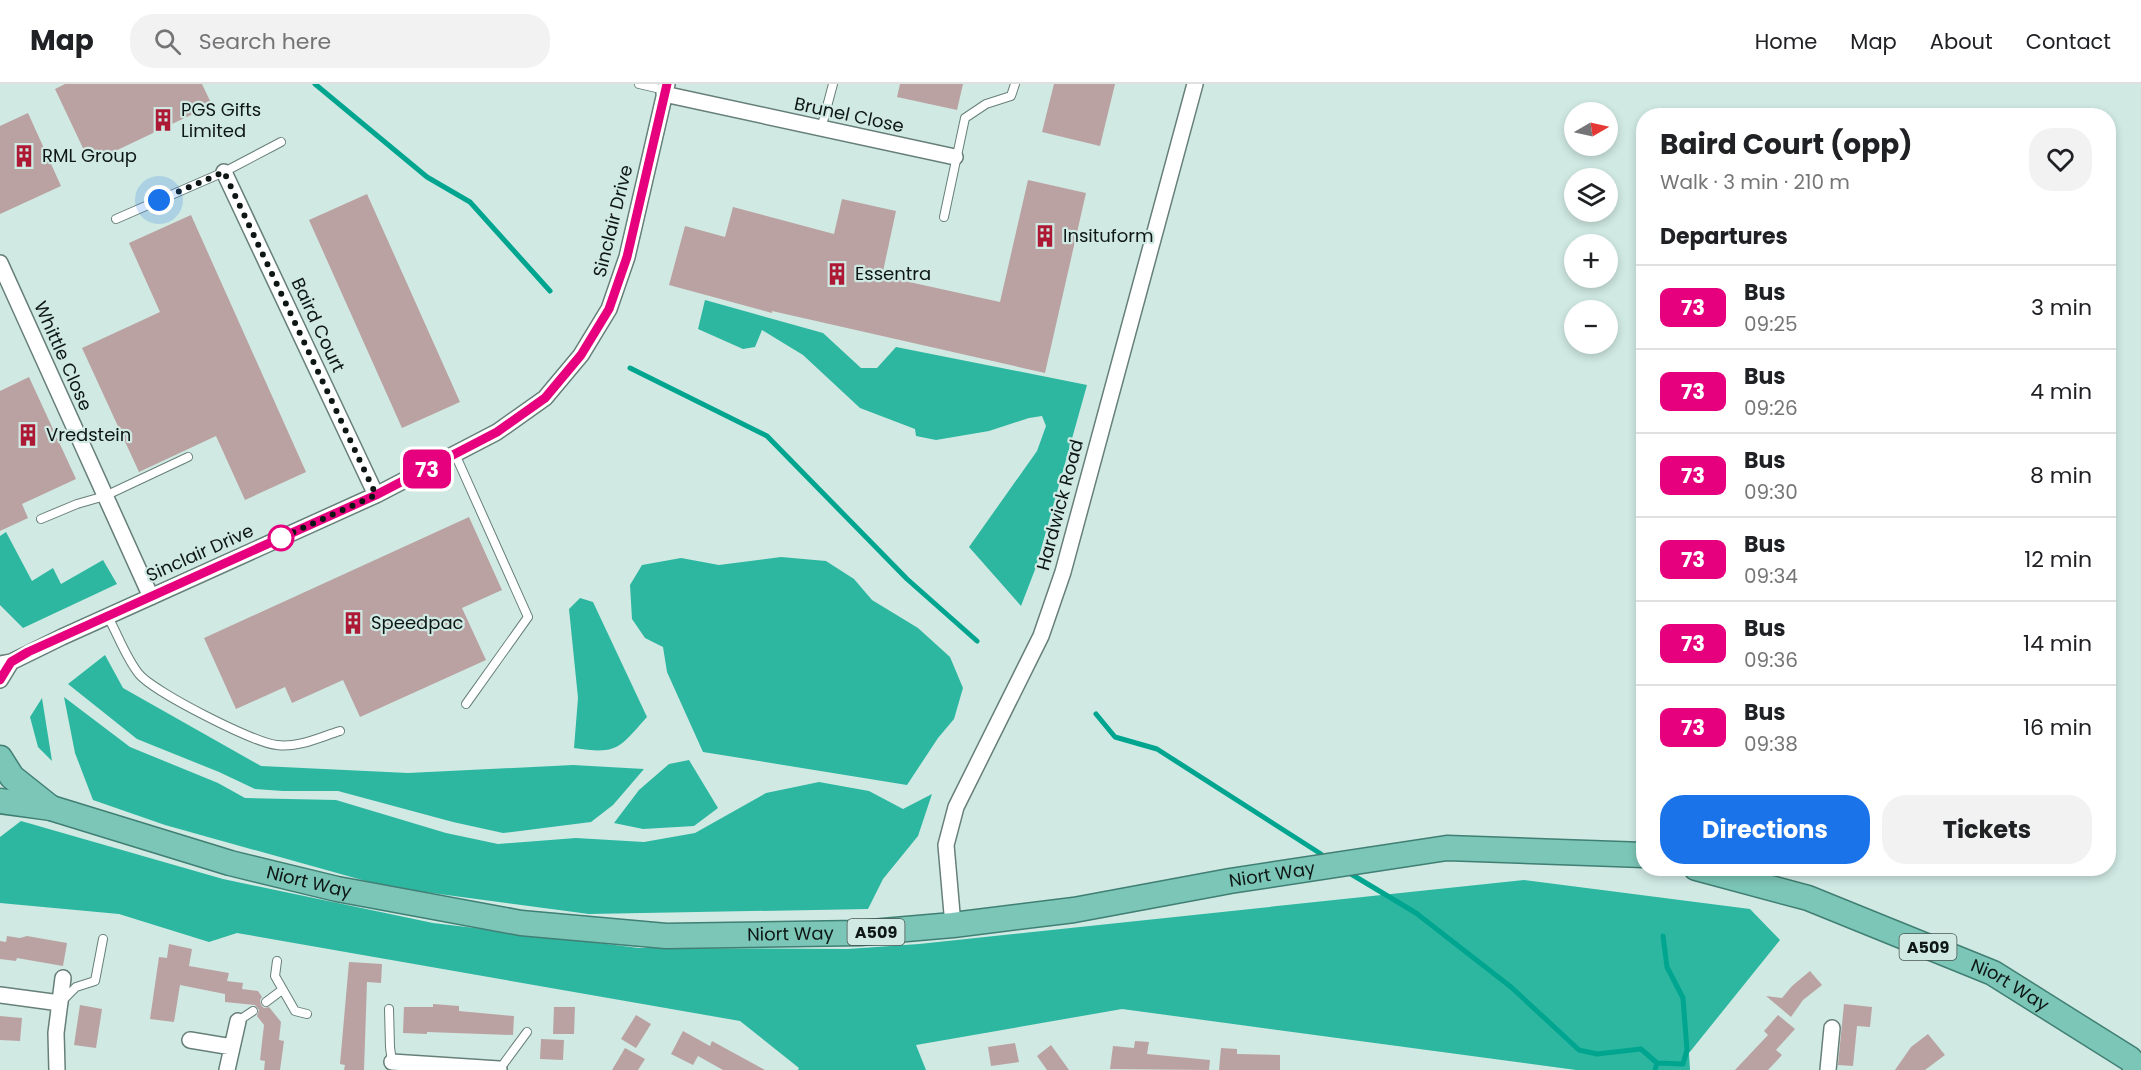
<!DOCTYPE html>
<meta charset="utf-8">
<style>
:root{--surface:#fff;--page:#f2f2f2;--text:#202124;--muted:#757577;--line:#e0e0e0;--accent:#1a73e8}
body{margin:0;font-family:Poppins,sans-serif;background:var(--page);color:var(--text);height:100vh;display:flex;flex-direction:column;font-size:22px;white-space:nowrap}
*{box-sizing:border-box;margin:0}
p{font-size:20px;color:var(--muted)}
.icon{flex:none;width:33px;height:33px;fill:none;stroke:currentColor;stroke-width:2;stroke-linecap:round;stroke-linejoin:round}
.map{position:relative;flex:1;overflow:hidden}
.side{position:absolute;left:1636px;top:24px;width:480px;height:768px;display:flex;flex-direction:column;background:var(--surface);border-radius:24px;box-shadow:0 3px 9px #0003}
.side>*{flex:none}
.badge{padding:0 12px;border-radius:9px;font-size:21px;line-height:39px}
.needle{width:39px;rotate:81deg}
.buttons{position:absolute;left:1564px;top:18px;display:grid;gap:12px}
.buttons a{display:grid;place-items:center;width:54px;height:54px;border-radius:50%;background:var(--surface);box-shadow:0 3px 9px #0003;font-size:30px}
.you{position:absolute;width:30px;height:30px;margin:-15px;border:4px solid #fff;border-radius:50%;background:#1a73e8;box-shadow:0 0 0 9px #1a73e833}
.map>.badge{position:absolute;translate:-50% -50%;box-shadow:0 0 0 3px #fff}
h2{padding:0 24px;font-size:22px;line-height:54px}
.round{display:grid;place-items:center;flex:none;width:63px;height:63px;border-radius:24px;background:var(--page)}
.headline{display:flex;align-items:center;justify-content:space-between;height:102px;padding:0 24px}
h1{font-size:28px;font-weight:700;line-height:45px}
.button{display:flex;gap:12px;margin-top:auto;padding:12px 24px}
.button a{flex:1;height:69px;border-radius:24px;background:var(--accent);color:#fff;font-size:24px;font-weight:700;line-height:69px;text-align:center}
.button a+a{background:var(--page);color:var(--text)}
ul{padding:0;list-style:none}
li{display:flex;align-items:center;gap:18px;height:84px;padding:0 24px;border-top:2px solid var(--line)}
li div{flex:1}
li b{display:block;font-size:22px}
li em{font-style:normal}
li .badge{min-width:66px;font-weight:700;text-align:center}
header{display:flex;align-items:center;gap:36px;box-sizing:border-box;height:84px;padding:0 30px;background:var(--surface);border-bottom:2px solid var(--line)}
header strong{font-size:28px}
nav{display:flex;gap:33px;margin-inline-start:auto;font-size:21px}
.search{width:420px;height:54px;background:var(--page);display:flex;align-items:center;gap:15px;box-sizing:border-box;padding:0 21px;border-radius:24px;color:var(--muted);font-size:22px}
.map>svg:first-child{display:block}
.forest{fill:#2db7a1}
.lines{fill:none;stroke-linecap:round;stroke-linejoin:round}
.stream{stroke:#00a590;stroke-width:5}
.building{fill:#baa2a2}
.service-casing{stroke:#677f79;stroke-width:10}
.minor-casing{stroke:#677f79;stroke-width:18}
.trunk-casing{stroke:#407f73;stroke-width:27}
.service{stroke:#fff;stroke-width:8}
.minor{stroke:#fff;stroke-width:15}
.trunk{stroke:#7cc6b7;stroke-width:24}
.line-casing{stroke:#fff;stroke-width:14}
.line{stroke:#e6007e;stroke-width:9}
.walk{stroke:#0e1715;stroke-width:6;stroke-dasharray:0 10.8}
.stop-dot{fill:#fff;stroke:#e6007e;stroke-width:3}
.labels{text-anchor:middle;stroke-width:4.5;stroke-linejoin:round;paint-order:stroke}
.shield{fill:#d0e9e3;stroke:#485653;stroke-width:1.5}
.shield-label{font-size:16px;font-weight:bold;fill:#0e1715}
.poi-label{font-size:18px;fill:#0e1715;stroke:#d0e9e3;text-anchor:start}
.street-label{font-size:18px;fill:#0e1715;stroke:#d0e9e3}
</style>
<header>
<strong>Map</strong>
<div class="search"><svg class="icon" aria-label="search" viewBox="0 0 24 24"><circle cx="10" cy="10" r="6"/><path d="M15 15l6 6"/></svg>Search here</div>
<nav><a>Home</a><a>Map</a><a>About</a><a>Contact</a></nav>
</header>
<div class="map">
<svg width="2141" height="986" viewBox="0 0 2141 986">
<rect width="100%" height="100%" fill="#d0e9e3"/>
<path class="forest" d="M705,216l118,33 38,35h16l19,-21 191,38 -51,182 -15,39 -52,-59 68,-96 9,-25 -4,-10 -13,2 -40,13 -53,9 -20,-4 -1,-7 -55,-21 -57,-53 -41,-25 -7,17 -12,2 -45,-20z
M6,448l26,49 21,-13 8,16 42,-24 14,24 -94,44 -23,-23v-69z
M781,473l45,4 28,18 18,21 46,28 32,29 13,31 -9,31 -16,19 -31,47 -204,-33 -36,-80 -4,-25 -18,-9 -13,-19 -2,-34 12,-20 39,-7 38,7z
M580,514l13,4 54,115c-28,31 -29,38 -73,31l4,-50 -9,-89z
M105,571l18,33 138,78 147,7 165,-8 71,4 -31,36 -22,17 -88,11 -50,-11 -115,-31h-55l-28,-2 -36,-17 -82,-33 -69,-55z
M64,613l66,50 88,36 27,15 91,2 110,33 52,11 78,-6 68,4 51,-9 71,-40 53,-11 50,9 34,18 29,-15 -14,42 -35,43 -15,30 -279,5 -202,-27 -222,-62 -72,-25 -18,-47z
M42,614l10,63 -14,-14 -8,-30z
M689,676l29,48 -24,18 -51,3 -29,-6 25,-33 30,-26z
M21,737l202,58 210,44 206,25 209,1 71,-5 605,-64 226,29 30,31 -91,113 1,17h-114l-454,-61 -206,36 10,25h-128l1,-2 -59,-47 -503,-88 -28,9 -90,-28 -119,-11v-66z"/>
<g class="lines">
<path class="stream" d="M315,0l112,93 43,25 80,89
M630,284l137,68 140,143 70,62
M1096,630l19,23 42,12 164,105
M1351,790l65,39 95,74 68,63 18,4 44,-5 16,14 -2,7
M1657,979l26,1 4,-14 -4,-52 -16,-31 -4,-31"/>
</g>
<path class="building" d="M65,0h137l10,21 -122,58 -35,-74z
M900,0h63l-6,26 -60,-13z
M1054,0h61l-15,62 -58,-14z
M28,29l33,73 -61,28v-88z
M1028,96l58,13 -41,180 -273,-62v2l-103,-28 16,-59 40,11 8,-30 101,27 8,-35 54,12 -14,65 118,26z
M367,110l93,208 -58,26 -93,-208z
M191,131l115,257 -61,28 -29,-64 -77,36 -57,-124 78,-36 -31,-69z
M29,293l47,102 -54,25 6,14 -28,13v-140z
M469,433l33,73 -40,18 24,52 -126,57 -17,-37 -51,23 -7,-16 -49,22 -32,-71z
M7,852l13,2 7,-2 40,7 -4,23 -46,-8 -1,3 -16,-2v-18l6,1z
M169,860l23,5 -3,17 40,7 -2,8 16,2 -1,6 16,2 4,6 -2,3 1,5 3,3 5,-1 12,15 -2,18 5,1 -4,29h-16l1,-9 -5,-1 4,-35 -7,-9 2,-6 -4,-5 -30,-3v-8l-45,-9 -6,37 -24,-3 9,-62 8,1z
M349,878l33,2 -1,19 -14,-1 -3,88h-20l1,-5 -5,-1z
M1810,887l12,14 -19,15 -12,17 -25,-21 16,2 10,-12z
M433,920l26,2v5l55,5 -1,19 -86,-3v2l-24,-1 1,-26h29z
M1844,920l28,3 -2,20 -13,-1 -4,40 -15,-1z
M80,921l22,4 -6,39 -22,-3z
M554,923h21l-1,27h-21z
M636,931l15,9 -15,24 -15,-9z
M1778,931l17,14 -19,21 6,5 -14,15h-33l33,-35 -4,-4z
M0,932l22,2 -2,23 -20,-1z
M683,947l27,15 2,-5 53,29h-42l-25,-14 -5,9 -22,-11z
M1928,950l17,21 -20,15h-30l16,-23z
M541,955l23,1 -1,20 -23,-1z
M1135,957l14,1 -2,12 63,6 -1,10 -99,-1 3,-23 21,2z
M1015,959l4,19 -28,4 -3,-19z
M1051,961l18,25h-22l-10,-14z
M625,964l20,11 -7,11h-26z
M1221,964l16,1v5l43,1v15h-61z"/>
<g class="lines">
<g class="service-casing">
<path id="service" d="M639,0l26,6
M821,45l12,-45
M944,133l21,-99 21,-14 25,-8 4,-12
M116,135l108,-47 57,-30
M455,370l73,163 -62,87
M41,435l36,-15 28,-8 83,-39
M108,533c10,18 18,41 31,57 15,18 115,69 138,71 21,3 43,-8 63,-14
M277,877l-2,15 20,35 12,3
M62,917l14,-14 19,-6 8,-42
M266,918l16,-12
M389,925l1,38 2,15
M238,937l15,-10
M499,986l28,-38"/>
</g>
<g class="minor-casing">
<path id="minor" d="M664,10l291,63
M224,88l152,323
M0,179l151,334
M0,580l11,-2 51,-25 314,-142 121,-63 48,-34 36,-43 28,-46 18,-52 40,-173
M0,596l11,-18
M953,841l-7,-80 10,-38 85,-171 22,-64 132,-488
M0,911l60,8
M190,956l42,7
M392,978l107,7
M57,986l-1,-37 7,-55
M227,986l11,-49
M1828,986l4,-42"/>
</g>
<g class="trunk-casing">
<g id="trunk">
<path d="M0,674l12,19 39,31"/>
<path id="s1" d="M0,717l51,7 179,55 107,26 184,34 145,13 194,-3 93,-8 121,-15 156,-29 217,-33 197,7"/>
<path id="s2" d="M1696,784l112,30 185,75 137,86 9,11"/>
</g>
</g>
<use href="#service" class="service"/>
<use href="#minor" class="minor"/>
<use href="#trunk" class="trunk"/>
</g>
<g class="lines">
<g class="line-casing">
<path id="line" d="M0,596l11,-18 17,-10 348,-157 121,-63 48,-34 36,-43 28,-46 18,-52 40,-173"/>
</g>
<use href="#line" class="line"/>
<path class="walk" d="M159,116l65,-28 152,323 -102,46 7,-3"/>
</g>
<defs>
<g id="building-bare" transform="scale(1.8)"><path d="M-4-6H4V6H1V3H-1V6H-4ZM-2.5-4.3h1.7v1.8h-1.7ZM.8-4.3h1.7v1.8H.8ZM-2.5-1h1.7V.8h-1.7ZM.8-1h1.7V.8H.8Z" fill="#ad1835" stroke="#d0e9e3" stroke-width="2.5" paint-order="stroke"/></g>
</defs>
<g fill-rule="evenodd">
<use href="#building-bare" x="163" y="36"/>
<use href="#building-bare" x="24" y="72"/>
<use href="#building-bare" x="1045" y="152"/>
<use href="#building-bare" x="837" y="190"/>
<use href="#building-bare" x="28" y="351"/>
<use href="#building-bare" x="353" y="539"/>
</g>
<circle class="stop-dot" cx="281" cy="454" r="12"/>
<g class="labels">
<g class="shield">
<rect x="847.5" y="835" width="57" height="26" rx="4.5"/>
<rect x="1899.5" y="850" width="57" height="26" rx="4.5"/>
</g>
<g class="shield-label">
<text x="876" y="854">A509</text>
<text x="1928" y="869">A509</text>
</g>
<g class="poi-label">
<text x="181" y="32">PGS Gifts<tspan x="181" dy="21">Limited</tspan></text>
<text x="42" y="78">RML Group</text>
<text x="1063" y="158">Insituform</text>
<text x="855" y="196">Essentra</text>
<text x="46" y="357">Vredstein</text>
<text x="371" y="545">Speedpac</text>
</g>
<g class="street-label">
<text transform="translate(849 31) rotate(12)" y="6">Brunel Close</text>
<text transform="translate(613 137) rotate(-76)" y="6">Sinclair Drive</text>
<text transform="translate(318 241) rotate(65)" y="6">Baird Court</text>
<text transform="translate(63 272) rotate(66)" y="6">Whittle Close</text>
<text transform="translate(1060 421) rotate(-75)" y="6">Hardwick Road</text>
<text transform="translate(200 469) rotate(-24)" y="6">Sinclair Drive</text>
<text dy="6" stroke="none"><textPath href="#s1" startOffset="1292">Niort Way</textPath></text>
<text dy="6" stroke="none"><textPath href="#s1" startOffset="320">Niort Way</textPath></text>
<text dy="6" stroke="none"><textPath href="#s1" startOffset="806">Niort Way</textPath></text>
<text dy="6" stroke="none"><textPath href="#s2" startOffset="336">Niort Way</textPath></text>
</g>
</g>
</svg>
<div class="buttons">
<a><svg class="needle" viewBox="-14 -14 28 28"><path d="M0-13l5 13h-10z" fill="#e53935"/><path d="M0 13l5-13h-10z" fill="#757577"/></svg></a>
<a><svg class="icon" aria-label="layers" viewBox="0 0 24 24"><path d="M12 4l9 5-9 5-9-5zM3 14l9 5 9-5"/></svg></a>
<a>+</a>
<a>−</a>
</div>
<div class="you" style="left:159px;top:116px"></div>
<b class="badge" style="left:427px;top:385px;background:#e6007e;color:#fff">73</b>
<section class="side">
<div class="headline"><div><h1>Baird Court (opp)</h1><p>Walk · 3 min · 210 m</p></div><a class="round"><svg class="icon" aria-label="heart" viewBox="0 0 24 24"><path d="M12 20l-8-8c-3-5 5-10 8-4 3-6 11-1 8 4z"/></svg></a></div>
<h2>Departures</h2>
<ul>
<li><span class="badge" style="background:#e6007e;color:#fff">73</span><div><b>Bus</b><p>09:25</p></div><em>3 min</em></li>
<li><span class="badge" style="background:#e6007e;color:#fff">73</span><div><b>Bus</b><p>09:26</p></div><em>4 min</em></li>
<li><span class="badge" style="background:#e6007e;color:#fff">73</span><div><b>Bus</b><p>09:30</p></div><em>8 min</em></li>
<li><span class="badge" style="background:#e6007e;color:#fff">73</span><div><b>Bus</b><p>09:34</p></div><em>12 min</em></li>
<li><span class="badge" style="background:#e6007e;color:#fff">73</span><div><b>Bus</b><p>09:36</p></div><em>14 min</em></li>
<li><span class="badge" style="background:#e6007e;color:#fff">73</span><div><b>Bus</b><p>09:38</p></div><em>16 min</em></li>
</ul>
<div class="button"><a>Directions</a><a>Tickets</a></div>
</section>
</div>
